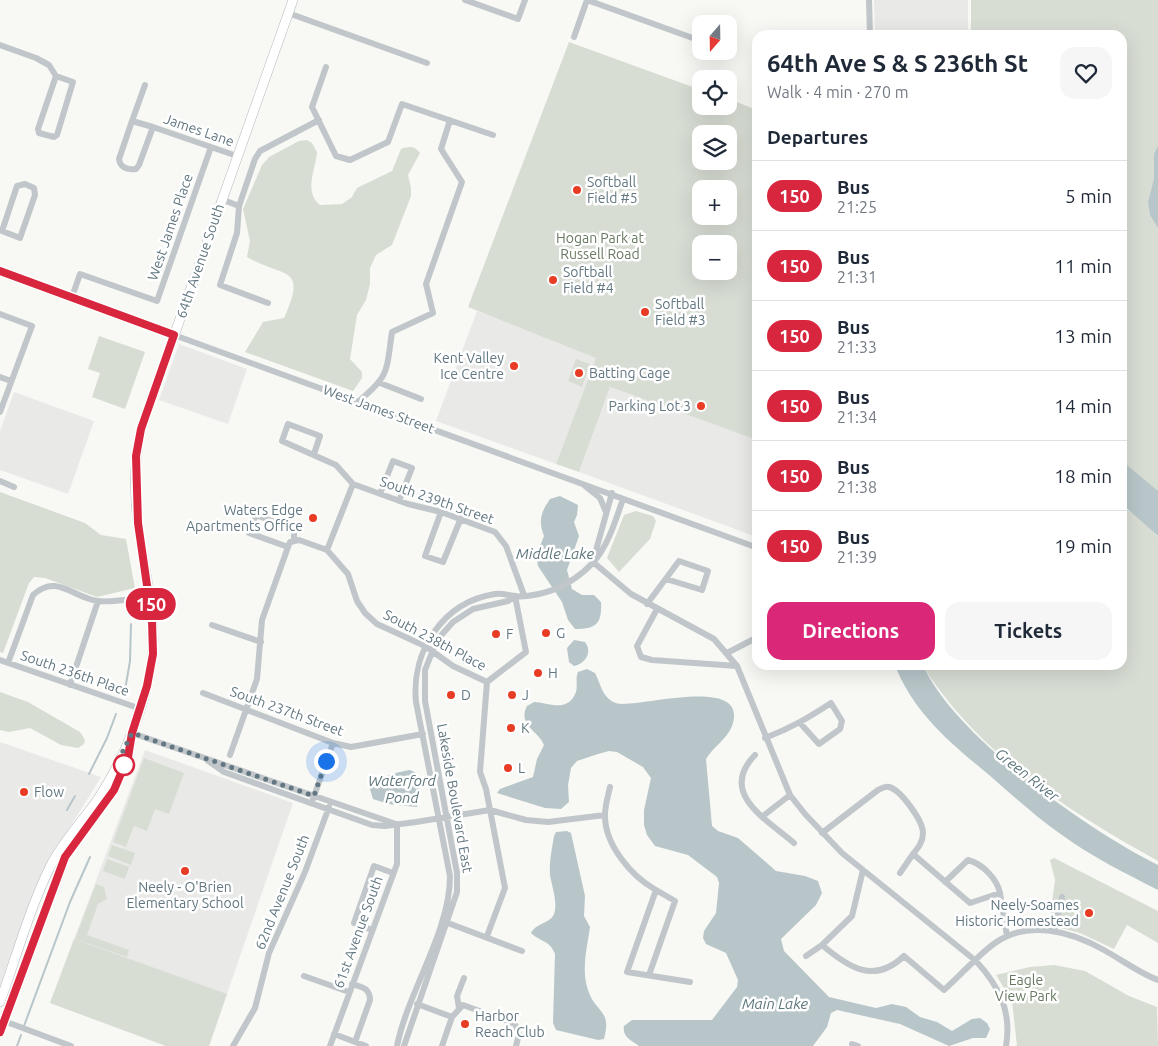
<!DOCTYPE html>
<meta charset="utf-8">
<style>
:root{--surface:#fff;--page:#f6f6f7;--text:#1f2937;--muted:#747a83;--line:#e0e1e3;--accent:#db2777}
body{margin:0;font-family:Ubuntu,sans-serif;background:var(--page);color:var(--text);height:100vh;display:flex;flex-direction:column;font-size:19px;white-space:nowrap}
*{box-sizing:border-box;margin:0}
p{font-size:16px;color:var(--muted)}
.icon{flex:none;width:28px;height:28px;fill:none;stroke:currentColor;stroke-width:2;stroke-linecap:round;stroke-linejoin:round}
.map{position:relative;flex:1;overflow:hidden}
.sheet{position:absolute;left:752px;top:30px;width:375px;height:640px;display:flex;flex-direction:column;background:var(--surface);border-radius:15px;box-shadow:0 5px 20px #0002}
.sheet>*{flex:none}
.badge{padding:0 10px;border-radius:16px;font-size:18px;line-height:32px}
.needle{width:32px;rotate:200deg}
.tools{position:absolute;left:692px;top:15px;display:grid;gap:10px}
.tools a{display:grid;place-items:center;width:45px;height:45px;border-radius:10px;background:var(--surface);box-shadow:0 5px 20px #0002;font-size:25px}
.you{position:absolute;width:25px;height:25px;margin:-12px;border:4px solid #fff;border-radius:50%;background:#1a73e8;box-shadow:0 0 0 8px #1a73e833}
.map>.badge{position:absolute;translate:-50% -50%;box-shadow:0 0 0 2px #fff}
h2{padding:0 15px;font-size:19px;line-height:45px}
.round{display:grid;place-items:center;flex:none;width:52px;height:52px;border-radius:15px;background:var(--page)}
.summary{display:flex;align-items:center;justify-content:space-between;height:85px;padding:0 15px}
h1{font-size:24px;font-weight:700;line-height:38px}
.action{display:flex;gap:10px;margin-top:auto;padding:10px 15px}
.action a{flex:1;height:58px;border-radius:15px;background:var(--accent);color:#fff;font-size:20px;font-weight:700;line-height:58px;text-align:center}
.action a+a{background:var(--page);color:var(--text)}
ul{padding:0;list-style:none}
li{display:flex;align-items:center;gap:15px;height:70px;padding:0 15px;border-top:1px solid var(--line)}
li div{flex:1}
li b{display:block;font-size:19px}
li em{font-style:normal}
li .badge{min-width:55px;font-weight:700;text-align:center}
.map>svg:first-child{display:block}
.built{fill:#e9e9e8}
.green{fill:#d8ddd4;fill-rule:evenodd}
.water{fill:#b8c6c9}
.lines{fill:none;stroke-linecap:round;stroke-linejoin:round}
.stream{stroke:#b8c6c9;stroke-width:2}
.secondary-casing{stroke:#b3babe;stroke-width:10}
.street{stroke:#c0c6c9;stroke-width:6}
.secondary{stroke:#fff;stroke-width:9}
.line-casing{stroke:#fff;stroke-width:11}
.line{stroke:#d7263d;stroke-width:8}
.walk{stroke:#627781;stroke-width:5;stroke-dasharray:0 9}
.poi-dot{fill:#e83c25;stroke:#fff;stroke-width:2}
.stop-dot{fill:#fff;stroke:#d7263d;stroke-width:2.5}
.labels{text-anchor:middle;stroke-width:5;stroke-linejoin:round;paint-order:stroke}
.street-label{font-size:14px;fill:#627781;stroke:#fff}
.poi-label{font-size:14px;fill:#627781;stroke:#fff;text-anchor:start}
.park-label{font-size:14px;fill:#687961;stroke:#fff}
.water-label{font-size:15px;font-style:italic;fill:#5d767c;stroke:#fff}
</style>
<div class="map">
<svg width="1158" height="1046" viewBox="0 0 1158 1046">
<rect width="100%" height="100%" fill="#f8f8f5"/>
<path class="built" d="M874,0h94v35h-93z
M477,311l120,45 -41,108 -120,-43z
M179,344l68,25 -19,55 -69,-24z
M610,387l147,53v97l-178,-65z
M14,392l80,29 -26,73 -68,-24v-39z
M0,742l101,35 -58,94 -43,117z
M145,750l148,53 -84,243h-43l-116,-43z"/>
<path class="green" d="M971,0h187v495l-35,-32 -1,-428h-151z
M569,42l132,48v16h28v-7l28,11v330l-147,-53 -31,85 -23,-8 40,-106 -128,-51zM701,134h28v27h-28zM701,189h28v27h-28zM701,244h28v27h-28z
M307,140l5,3 5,9c-1,17 -14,39 3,53l22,-1 10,-7 5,-9 35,-17 9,-22c9,-3 13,-3 19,4l-12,22 3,13v8l-19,49 -16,10 -6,13v16l-4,16 -9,15 -7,44 12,13v6l-9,13 -108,-39 18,-30 21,-4c24,-54 0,-39 -37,-61l3,-16 -7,-32 19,-44 7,-8 30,-16z
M99,336l46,16 -20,57 -33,-12 8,-24 -12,-4z
M576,359l14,5 -8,23 -14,-6z
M0,492l85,31 16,12 25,4 9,49 -38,9 -52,-19 -11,-1 -5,6 -26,70 -3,-1z
M1123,507l16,10 19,20v324c-91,-50 -179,-107 -236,-196h200z
M636,511l17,5 3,5 -6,18 -31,33 -12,-14 17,-43z
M0,692l28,10 52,30 5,8 -1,4 -6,4 -17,-3 -31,-17 -21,4 -9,-2z
M144,758l40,15 -15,41 -14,-5 -8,22 -13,-5 -8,21 -13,-5z
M112,845l23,8 -4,12 -23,-9z
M1054,858l104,53v32l-31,-18 -13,24 -34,-16 -31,-8 6,-45 -5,-20z
M107,859l22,8 -4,12 -22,-8z
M96,884l8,3 3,12 -9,5 -11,31 42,15 -2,7 -52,-18z
M74,939l153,55 -18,52h-43l-116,-43z
M1054,965l31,6 44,25 28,11 1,39h-141l-5,-45 -16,-26 34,-8z"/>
<path class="water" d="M1158,146v82l-8,-13 -2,-13 6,-23v-25z
M1122,461l36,30v45l-35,-31z
M560,496l18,9 -1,10 -3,7 5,14 -12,34 5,19 10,6h12l7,7c1,21 -4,27 -26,27l-7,-9 -6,-18 -24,-36 -2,-10 8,-20c-6,-15 -3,-24 6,-37z
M574,640l11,2c8,10 0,22 -11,24l-5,-4 -2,-14z
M895,665h28c31,71 166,166 235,200v25c-33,-17 -66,-33 -96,-55 -26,-18 -50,-40 -74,-61 -38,-31 -75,-62 -93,-109z
M587,669l8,4c6,11 7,25 21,30 16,7 135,-31 116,23 -5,13 -19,21 -26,33l6,67 6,5 20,7 38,33 29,5 13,5 4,12 -6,12 -35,34 3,12 45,46 47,11 16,-4 14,3 14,10 17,5 15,9 20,-12 8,-1 7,5 3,6 -4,9h-13l-24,8 -49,-22 -63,-14 -6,3 -4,14 -14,19h-174c-8,-6 -17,-9 -15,-20l8,-6h80l25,-33 1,-7 -12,-27 -20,-9 -3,-6 1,-7 12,-18 3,-30 -2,-6 -29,-22 -33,-9 -8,-11 -3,-10v-15l7,-32 -8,-11 -26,-15 -8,-1 -11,3 -21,7 -6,7 -3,17 1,17 -8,7 -16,-1 -48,-15 3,-4 33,-12 4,-18 7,-14c-5,-14 -27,-20 -17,-39l7,-4c13,0 34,12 42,-10 2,-7 -1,-13 2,-20z
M410,770l6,3c4,12 5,22 1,34l-29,-3 -15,-5 -3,-10c9,-14 25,-16 40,-19z
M567,831l4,2 14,63 -1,20 6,11c-3,21 -9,42 -2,63 8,24 24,19 16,49l-6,1 -42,-10 -3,-7 2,-69c-5,-14 -15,-12 -24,-21 5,-10 20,-10 23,-19 4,-12 -2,-27 -4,-39 -1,-12 2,-27 4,-39l2,-4z"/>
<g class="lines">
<path class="stream" d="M125,690l5,-29 1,-37
M89,774l18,-36 9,-24
M67,810l8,-14
M24,1026l46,-124 20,-45
M17,1046l4,-11"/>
<g class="secondary-casing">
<path id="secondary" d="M0,271l174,64
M0,1002c16,-44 29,-92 50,-135 12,-25 32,-45 48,-68 25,-38 46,-89 53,-133 8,-48 -8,-96 -13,-143 -4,-32 -4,-62 3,-94l152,-429
M0,1032l65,-175 48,-68 15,-32 3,-17"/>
</g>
<path class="street" d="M465,0l53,19 7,-19
M587,0l114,41
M869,0l1,35
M288,13l139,50
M574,37l13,-37
M0,45l36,13 13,7 7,11 17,6 -16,53 -3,2 -15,-4 -1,-4 18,-53
M326,67l-14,40 24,49 14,4 38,-18 14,-38 91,31
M132,121l-13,38c1,9 9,11 17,10l3,-4 14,-38 -21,-6 13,-36
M153,127l84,29
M221,199l18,7
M0,230l2,1 18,7 15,-43 -1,-7 -9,-4 -8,2 -15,45
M72,297l8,-23 77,27 54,-154
M268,303l-48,-18 17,-52 2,-27 16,-47 5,-8 59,-31
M0,314l32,12 -32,86
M174,335l584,213
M0,377l11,4
M380,383l41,16
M359,401c31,-26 27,-29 33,-69l41,-19 -7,-29 36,-102 -21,-33 9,-29
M314,454l6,-18 -32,-12 -6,17 54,24 17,19 55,20 33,8 54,20 11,14 18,49
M0,481l14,6
M585,486l15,12 6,14
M380,494l13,-33 19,7 -13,33
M441,512l-16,44 18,6 18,-44
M294,540v-9l-3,-3 -35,-13 -7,18 39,14 2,-5 9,-2 28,10 21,24 9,27 8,12 12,11 48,22 28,20 34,16
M327,550l26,-66
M593,561l19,-68
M593,562l38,32 83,45 23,27 53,129 15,19 37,39 134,108c23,25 36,50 30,85
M647,604l32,-43 29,10 -6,19 -36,-11
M657,609l-20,37 4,11 11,3 85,6
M212,625l49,17
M727,653l31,-16
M0,660l141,49
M8,663l25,-68c24,-22 40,3 65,6 14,2 37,-3 52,-4
M70,685l28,-84
M203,693l130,50 18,4 72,-13
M132,733l264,91
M765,738c26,-10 43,-20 66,-35l11,18 -2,8 -21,15 -19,-21
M230,755l27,-76 5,-59 26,-73
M755,755c-37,38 11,64 39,88
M207,760l17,12 148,53 13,1 31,-4 74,-12 36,10 22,2 57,-7
M610,787c-2,9 -5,19 -5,27 -1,30 26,62 51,76l-29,82 63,10
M313,799l20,-56
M763,816l27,-21
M822,833l56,-43c4,-2 7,-4 11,-3 12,3 34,34 34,46 0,9 -5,15 -10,21l57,49 30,-10 7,43
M900,873l13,-19
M945,882l23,-22c15,4 29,19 32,33
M448,923l74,28
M372,930l-18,-7 20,-57 19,7
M1054,931l8,-34
M487,936l18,-48 -19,-99 -6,-17 7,-90 39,-30 -11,-56
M822,945c26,22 52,40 82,11l40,34c17,-15 33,-34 51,-47 34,-24 77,-11 109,7 18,10 35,23 54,30
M806,956l16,-11 30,-29 11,-46
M649,975l26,-74 -19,-11
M304,976l45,16
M352,984c10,3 18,4 18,16l-15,42
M417,1004l35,13
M459,1008l-2,-12 7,-18
M4,1021l67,25
M334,1034l32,12
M852,1044l6,2
M233,1046l22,-38 14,-55 36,-81 24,-65
M330,1046l67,-182v-40
M397,1046c11,-55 53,-114 53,-170l-34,-174c-5,-51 27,-100 79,-108 7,-1 12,1 19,2 14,2 36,-4 48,-10 41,-22 47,-47 61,-87
M404,1046l53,-154v-19l-32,-172v-31l12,-30 16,-18 20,-13 35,-8 7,-5
M442,1046l10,-29 11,-12 52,19 4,10 -3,12"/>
<use href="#secondary" class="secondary"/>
</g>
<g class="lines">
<g class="line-casing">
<path id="line" d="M0,271l174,64 -33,94 -5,27 2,67 14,97 1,34 -6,32 -15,47 -4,24 -14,33 -49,67 -65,175"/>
</g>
<use href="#line" class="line"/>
<path class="walk" d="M124,765l-6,-4 14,-28 182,63 12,-35"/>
</g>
<g class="poi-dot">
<circle cx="577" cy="190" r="5"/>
<circle cx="553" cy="280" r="5"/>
<circle cx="645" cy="312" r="5"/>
<circle cx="514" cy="366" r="5"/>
<circle cx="579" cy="373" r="5"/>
<circle cx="701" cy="406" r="5"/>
<circle cx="313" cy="518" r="5"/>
<circle cx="546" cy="633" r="5"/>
<circle cx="496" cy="634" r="5"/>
<circle cx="538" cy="673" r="5"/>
<circle cx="451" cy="695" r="5"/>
<circle cx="512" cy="695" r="5"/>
<circle cx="511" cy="728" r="5"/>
<circle cx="508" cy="768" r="5"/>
<circle cx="24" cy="792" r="5"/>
<circle cx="185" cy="871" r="5"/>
<circle cx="1089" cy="913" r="5"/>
<circle cx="465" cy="1024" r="5"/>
</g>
<circle class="stop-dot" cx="124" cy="765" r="10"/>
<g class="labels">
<g class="street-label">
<text transform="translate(199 130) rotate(19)" y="5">James Lane</text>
<text transform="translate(170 227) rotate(-71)" y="5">West James Place</text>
<text transform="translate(200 261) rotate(-71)" y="5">64th Avenue South</text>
<text transform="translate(379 409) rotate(20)" y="5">West James Street</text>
<text transform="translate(437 500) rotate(19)" y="5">South 239th Street</text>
<text transform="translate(435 640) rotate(28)" y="5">South 238th Place</text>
<text transform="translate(75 673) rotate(19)" y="5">South 236th Place</text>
<text transform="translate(287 711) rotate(20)" y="5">South 237th Street</text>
<text transform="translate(455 798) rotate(80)" y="5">Lakeside Boulevard East</text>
<text transform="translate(282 892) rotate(-68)" y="5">62nd Avenue South</text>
<text transform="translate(358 932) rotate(-70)" y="5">61st Avenue South</text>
</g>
<g class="poi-label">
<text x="587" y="187">Softball<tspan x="587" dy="16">Field #5</tspan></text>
<text x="563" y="277">Softball<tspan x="563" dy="16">Field #4</tspan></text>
<text x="655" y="309">Softball<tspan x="655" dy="16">Field #3</tspan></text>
<text x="504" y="363" text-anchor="end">Kent Valley<tspan x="504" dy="16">Ice Centre</tspan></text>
<text x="589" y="378">Batting Cage</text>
<text x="691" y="411" text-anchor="end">Parking Lot 3</text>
<text x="303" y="515" text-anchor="end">Waters Edge<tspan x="303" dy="16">Apartments Office</tspan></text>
<text x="556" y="638">G</text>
<text x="506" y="639">F</text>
<text x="548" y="678">H</text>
<text x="461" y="700">D</text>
<text x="522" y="700">J</text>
<text x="521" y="733">K</text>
<text x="518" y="773">L</text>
<text x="34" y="797">Flow</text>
<text x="185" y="892" text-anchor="middle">Neely - O'Brien<tspan x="185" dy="16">Elementary School</tspan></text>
<text x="1079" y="910" text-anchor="end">Neely-Soames<tspan x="1079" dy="16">Historic Homestead</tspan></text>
<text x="475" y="1021">Harbor<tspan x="475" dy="16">Reach Club</tspan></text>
</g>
<g class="park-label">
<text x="600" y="243">Hogan Park at<tspan x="600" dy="16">Russell Road</tspan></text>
<text x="1026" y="985">Eagle<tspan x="1026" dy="16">View Park</tspan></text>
</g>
<g class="water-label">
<text x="555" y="559">Middle Lake</text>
<text transform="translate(1027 775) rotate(38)" y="5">Green River</text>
<text x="402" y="786">Waterford<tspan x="402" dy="17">Pond</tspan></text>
<text x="775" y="1009">Main Lake</text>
</g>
</g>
</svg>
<div class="tools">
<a><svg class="needle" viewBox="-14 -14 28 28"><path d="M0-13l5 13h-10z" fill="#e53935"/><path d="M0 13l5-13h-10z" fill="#747a83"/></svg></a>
<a><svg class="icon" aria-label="locate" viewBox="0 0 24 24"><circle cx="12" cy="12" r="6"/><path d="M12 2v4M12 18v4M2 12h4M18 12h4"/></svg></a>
<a><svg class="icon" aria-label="layers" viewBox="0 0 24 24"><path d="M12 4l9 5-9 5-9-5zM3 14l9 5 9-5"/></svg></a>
<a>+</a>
<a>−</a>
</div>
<div class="you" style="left:326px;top:761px"></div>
<b class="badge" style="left:151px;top:604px;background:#d7263d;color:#fff">150</b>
<section class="sheet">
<div class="summary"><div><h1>64th Ave S &amp; S 236th St</h1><p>Walk · 4 min · 270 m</p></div><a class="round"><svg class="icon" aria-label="heart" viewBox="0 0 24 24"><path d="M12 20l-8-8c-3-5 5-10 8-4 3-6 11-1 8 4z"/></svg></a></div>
<h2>Departures</h2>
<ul>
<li><span class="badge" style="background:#d7263d;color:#fff">150</span><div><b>Bus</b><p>21:25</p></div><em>5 min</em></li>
<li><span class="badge" style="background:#d7263d;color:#fff">150</span><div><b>Bus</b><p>21:31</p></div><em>11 min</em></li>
<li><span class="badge" style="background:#d7263d;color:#fff">150</span><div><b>Bus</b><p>21:33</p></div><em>13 min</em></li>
<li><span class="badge" style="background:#d7263d;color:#fff">150</span><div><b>Bus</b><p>21:34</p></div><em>14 min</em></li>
<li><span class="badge" style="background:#d7263d;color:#fff">150</span><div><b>Bus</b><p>21:38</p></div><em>18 min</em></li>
<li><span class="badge" style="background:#d7263d;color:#fff">150</span><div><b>Bus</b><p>21:39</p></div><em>19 min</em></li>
</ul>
<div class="action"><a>Directions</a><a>Tickets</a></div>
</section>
</div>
